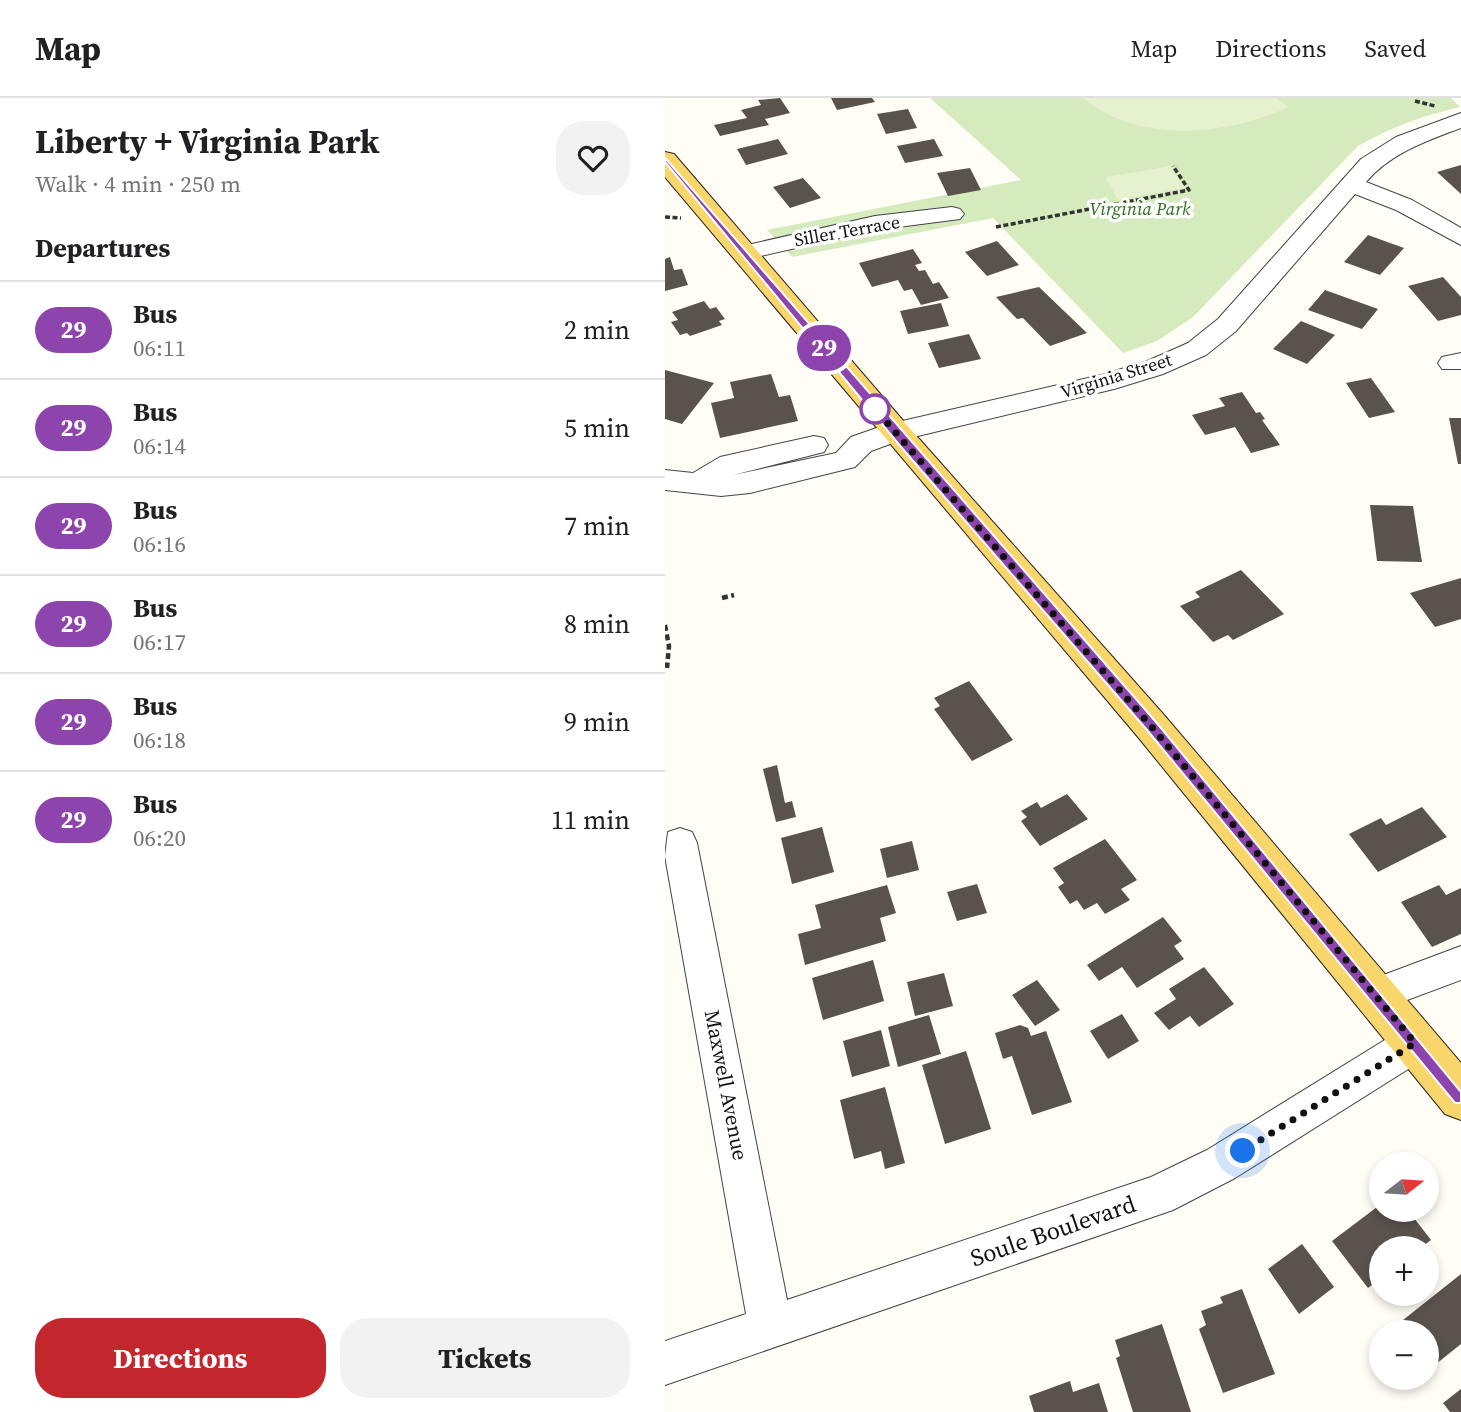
<!DOCTYPE html>
<meta charset="utf-8">
<style>
:root{--surface:#fff;--page:#f2f2f2;--text:#202124;--muted:#757577;--line:#e0e0e0;--accent:#c4262e}
body{margin:0;font-family:"Source Serif 4",serif;background:var(--page);color:var(--text);height:100vh;display:flex;flex-direction:column;font-size:26px;white-space:nowrap}
*{box-sizing:border-box;margin:0}
p{font-size:23px;color:var(--muted)}
.icon{flex:none;width:38px;height:38px;fill:none;stroke:currentColor;stroke-width:2;stroke-linecap:round;stroke-linejoin:round}
.map{position:relative;flex:1;overflow:hidden}
.drawer{display:flex;flex-direction:column;background:var(--surface);width:665px}
.drawer>*{flex:none}
.badge{padding:0 14px;border-radius:23px;font-size:24px;line-height:46px}
.needle{width:46px;rotate:73deg}
.controls{position:absolute;left:704px;top:1054px;display:grid;gap:14px}
.controls a{display:grid;place-items:center;width:70px;height:70px;border-radius:50%;background:var(--surface);box-shadow:0 4px 10px #0003;font-size:35px}
.you{position:absolute;width:35px;height:35px;margin:-18px;border:5px solid #fff;border-radius:50%;background:#1a73e8;box-shadow:0 0 0 10px #1a73e833}
.map>.badge{position:absolute;translate:-50% -50%;box-shadow:0 0 0 4px #fff}
h2{padding:0 35px;font-size:26px;line-height:63px}
.round{display:grid;place-items:center;flex:none;width:74px;height:74px;border-radius:28px;background:var(--page)}
.overview{display:flex;align-items:center;justify-content:space-between;height:119px;padding:0 35px}
h1{font-size:33px;font-weight:700;line-height:52px}
.button{display:flex;gap:14px;margin-top:auto;padding:14px 35px}
.button a{flex:1;height:80px;border-radius:28px;background:var(--accent);color:#fff;font-size:28px;font-weight:700;line-height:80px;text-align:center}
.button a+a{background:var(--page);color:var(--text)}
ul{padding:0;list-style:none}
li{display:flex;align-items:center;gap:21px;height:98px;padding:0 35px;border-top:2px solid var(--line)}
li div{flex:1}
li b{display:block;font-size:26px}
li em{font-style:normal}
li .badge{min-width:77px;font-weight:700;text-align:center}
header{display:flex;align-items:center;gap:42px;box-sizing:border-box;height:98px;padding:0 35px;background:var(--surface);border-bottom:2px solid var(--line)}
header strong{font-size:33px}
nav{display:flex;gap:38px;margin-inline-start:auto;font-size:24px}
main{display:flex;flex:1;min-height:0}
.map>svg:first-child{display:block}
.green{fill:#d5ebbd}
.pitch{fill:#e6f2cf}
.building{fill:#5a524d}
.lines{fill:none;stroke-linecap:round;stroke-linejoin:round}
.minor-casing{stroke:#444;stroke-width:2}
.major-casing{stroke:#222;stroke-width:2}
.path-far1{stroke:#333;stroke-width:3.5;stroke-dasharray:5 2.5;stroke-linecap:butt}
.path{stroke:#333;stroke-width:4.5;stroke-dasharray:6 3.5;stroke-linecap:butt}
.minor{fill:#fff;fill-rule:evenodd}
.major{fill:#f9d66b;fill-rule:evenodd}
.line{fill:#8e44ad;stroke:#fff;stroke-width:2}
.walk{stroke:#111;stroke-width:7;stroke-dasharray:0 12.6}
.stop-dot{fill:#fff;stroke:#8e44ad;stroke-width:3.5}
.labels{text-anchor:middle;stroke-width:7;stroke-linejoin:round;paint-order:stroke}
.far-park-label{font-size:18px;font-style:italic;fill:#2f6b1f;stroke:#fff}
.far-street-label{font-size:18px;fill:#111;stroke:#fff}
.street-label{font-size:21px;fill:#111;stroke:#fff}
.near-street-label{font-size:24px;fill:#111;stroke:#fff}
</style>
<header>
<strong>Map</strong>
<nav><a>Map</a><a>Directions</a><a>Saved</a></nav>
</header>
<main>
<section class="drawer">
<div class="overview"><div><h1>Liberty + Virginia Park</h1><p>Walk · 4 min · 250 m</p></div><a class="round"><svg class="icon" aria-label="heart" viewBox="0 0 24 24"><path d="M12 20l-8-8c-3-5 5-10 8-4 3-6 11-1 8 4z"/></svg></a></div>
<h2>Departures</h2>
<ul>
<li><span class="badge" style="background:#8e44ad;color:#fff">29</span><div><b>Bus</b><p>06:11</p></div><em>2 min</em></li>
<li><span class="badge" style="background:#8e44ad;color:#fff">29</span><div><b>Bus</b><p>06:14</p></div><em>5 min</em></li>
<li><span class="badge" style="background:#8e44ad;color:#fff">29</span><div><b>Bus</b><p>06:16</p></div><em>7 min</em></li>
<li><span class="badge" style="background:#8e44ad;color:#fff">29</span><div><b>Bus</b><p>06:17</p></div><em>8 min</em></li>
<li><span class="badge" style="background:#8e44ad;color:#fff">29</span><div><b>Bus</b><p>06:18</p></div><em>9 min</em></li>
<li><span class="badge" style="background:#8e44ad;color:#fff">29</span><div><b>Bus</b><p>06:20</p></div><em>11 min</em></li>
</ul>
<div class="button"><a>Directions</a><a>Tickets</a></div>
</section>
<div class="map">
<svg width="796" height="1314" viewBox="0 0 796 1314">
<rect width="100%" height="100%" fill="#fffdf5"/>
<path class="green" d="M265,0h521l9,9c-38,9 -69,20 -102,39l-165,171 -36,24 -34,12 -130,-135 -201,39 -25,-27 254,-50z"/>
<path class="pitch" d="M418,0h193l13,9c-63,28 -148,38 -206,-9z
M506,68l14,22 -67,12 -13,-23z"/>
<path class="building" d="M115,0l10,15 -25,6 4,6 -49,11 -6,-11 33,-7 -6,-8 20,-5 -3,-5z
M166,0h41l3,4 -38,8z
M243,11l9,19 -31,6 -9,-20z
M113,41l10,15 -42,11 -9,-16z
M269,41l9,17 -38,7 -8,-17z
M796,67v29l-24,-22z
M305,70l11,22 -33,6 -11,-23z
M138,80l18,20 -31,10 -17,-21z
M703,137l36,13 -24,27 -36,-13z
M332,143l22,24 -32,11 -22,-24z
M248,151l9,14 -7,2 4,6 6,-1 8,14 6,-2 10,16 -28,7 -9,-16 -8,2 -6,-11 -26,7 -13,-24z
M5,159l4,13 8,-1 6,16 -23,6v-32z
M778,179l18,20v18l-23,6 -30,-35z
M374,189l48,46 -37,13 -27,-28 -6,1 -21,-22z
M660,192l53,19 -16,20 -54,-19z
M39,203l6,8 6,-2 9,12 -6,2 3,4 -32,11 -3,-3 -7,2 -9,-13 7,-2 -6,-8z
M276,205l8,23 -41,8 -8,-23z
M636,223l34,14 -28,29 -34,-15z
M304,236l12,25 -42,9 -11,-25z
M0,272l49,13 -32,41 -17,-5z
M106,276l8,23 11,-2 8,26 -78,17 -9,-35 23,-5 -4,-16z
M706,280l24,34 -26,6 -23,-35z
M577,294l14,21 4,-1 5,7 -3,1 18,25 -29,8 -16,-26 -30,8 -13,-20 33,-9 -6,-8z
M784,320h12v46h-3z
M705,407l43,1 9,56 -45,-1z
M576,472l43,44 -51,26 -5,-5 -15,7 -33,-36 20,-9 -5,-5z
M796,480v41l-26,8 -25,-34z
M304,583l44,59 -41,21 -38,-52 6,-3 -6,-8z
M112,667l8,38 7,-2 4,16 -20,5 -13,-53z
M402,696l21,25 -48,27 -19,-25 6,-4 -6,-6 16,-9 4,6z
M757,709l25,30 -69,35 -29,-38 32,-16 5,7z
M157,729l12,45 -42,12 -11,-46z
M440,741l32,41 -16,9 9,11 -25,14 -8,-11 -13,7 -7,-10 -7,4 -12,-17 6,-4 -11,-15z
M247,743l7,29 -32,8 -7,-29z
M312,786l10,29 -30,8 -10,-29z
M222,787l9,28 -16,5 6,23 -81,24 -7,-31 23,-6 -6,-23z
M774,787l7,10 15,-7v46l-29,13 -31,-45z
M498,819l19,24 -8,5 10,13 -47,29 -15,-21 -23,14 -12,-16z
M208,862l11,41 -61,19 -11,-42z
M539,869l30,37 -35,23 -9,-11 -21,14 -15,-17 22,-14 -7,-10z
M279,875l9,33 -38,10 -8,-34z
M372,882l23,30 -25,16 -23,-31z
M457,916l17,27 -31,18 -18,-28z
M264,917l12,39 -43,13 -10,-40z
M355,927l8,3 3,8 15,-5 26,71 -40,13 -20,-59 -9,3 -8,-26z
M216,932l9,36 -38,11 -9,-36z
M301,953l25,78 -46,15 -23,-79z
M220,989l20,76 -20,6 -4,-18 -27,8 -14,-59z
M716,1106v5h26l24,31 -11,8h-39v30l-13,10 -36,-47z
M637,1146l32,43 -35,27 -31,-45z
M796,1176v70l-25,20 -10,-13v-19h-29l9,-8 -3,-4z
M577,1191l33,85 -52,19 -24,-64 7,-4 -5,-14 22,-8 -3,-6z
M497,1226l29,88h-58l-17,-54 4,-2 -5,-16z
M405,1283l3,11 26,-9 9,29h-74l-5,-16z
M796,1291v23h-11l-7,-9z"/>
<g class="lines">
<g class="minor-casing">
<path id="minor" d="M796,15v15c-35,13 -70,25 -95,54l46,18 49,28v17l-65,-35 -41,-16 -119,137 -30,24 -43,19 -49,15 -213,51 -30,11 -16,16 -105,26 -29,3 -56,-6v-20l28,3 27,-16 94,-21 10,2 4,7 -4,7 -91,23 103,-22 15,-16 34,-12 216,-50 44,-13 43,-19 30,-24 143,-160 35,-22z
M287,109l8,2 4,5 -4,5 -85,11 -132,30 -9,-2 -3,-5 3,-5 141,-32z
M796,255v16h-19l-4,-6 4,-6z
M15,730l12,4 5,11 90,457 364,-123 56,-27 194,-120 14,-5 14,5 5,13 -5,13 -194,122 -62,32 -508,175v-44l81,-27 -81,-458 3,-24z
M796,848v34l-86,32 -13,-5 -6,-12 6,-12z"/>
</g>
<g class="major-casing">
<path id="major" d="M0,54l9,2 232,270 258,291 297,348v57l-16,-6 -307,-377 -473,-560z"/>
</g>
<path class="path-far1" d="M750,3l20,5
M0,119l16,1
M331,129l193,-37 -16,-24"/>
<path class="path" d="M57,500l12,-3
M0,527l4,21 -2,22"/>
<use href="#minor" class="minor"/>
<use href="#major" class="major"/>
</g>
<path class="line" d="M0,60l491,564 305,370v11h-6l-308,-373 -246,-283 -236,-285z"/>
<g class="lines">
<path class="walk" d="M210,311l-6,-7 282,324 264,317 -172,108"/>
</g>
<circle class="stop-dot" cx="210" cy="311" r="14"/>
<g class="labels">
<g class="far-park-label">
<text x="475" y="117">Virginia Park</text>
</g>
<g class="far-street-label">
<text transform="translate(182 133) rotate(-10)" y="6">Siller Terrace</text>
<text transform="translate(451 278) rotate(-17)" y="6">Virginia Street</text>
</g>
<g class="street-label">
<text transform="translate(61 987) rotate(79)" y="7">Maxwell Avenue</text>
</g>
<g class="near-street-label">
<text transform="translate(388 1133) rotate(-19)" y="8">Soule Boulevard</text>
</g>
</g>
</svg>
<div class="controls">
<a><svg class="needle" viewBox="-14 -14 28 28"><path d="M0-13l5 13h-10z" fill="#e53935"/><path d="M0 13l5-13h-10z" fill="#757577"/></svg></a>
<a>+</a>
<a>−</a>
</div>
<div class="you" style="left:578px;top:1053px"></div>
<b class="badge" style="left:159px;top:250px;background:#8e44ad;color:#fff">29</b>
</div>
</main>
